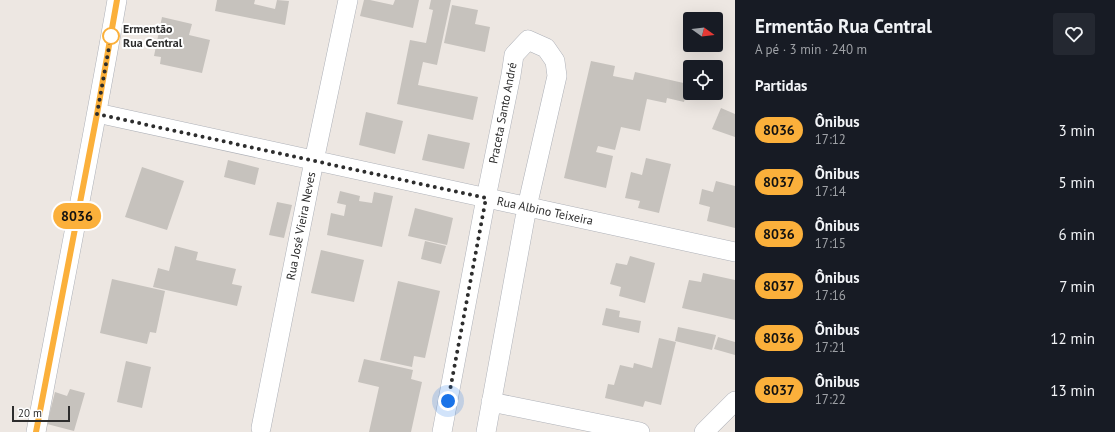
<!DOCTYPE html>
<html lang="pt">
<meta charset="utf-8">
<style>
:root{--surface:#171b24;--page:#242831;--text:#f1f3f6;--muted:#9ea1a6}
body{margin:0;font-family:"PT Sans",sans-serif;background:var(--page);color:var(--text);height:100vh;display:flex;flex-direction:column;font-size:15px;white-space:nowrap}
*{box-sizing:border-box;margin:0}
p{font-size:13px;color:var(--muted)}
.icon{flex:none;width:22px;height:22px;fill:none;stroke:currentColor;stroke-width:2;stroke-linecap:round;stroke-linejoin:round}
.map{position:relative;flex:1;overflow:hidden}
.details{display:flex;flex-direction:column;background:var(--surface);width:380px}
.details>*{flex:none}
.badge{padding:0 8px;border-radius:13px;font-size:14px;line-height:26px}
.needle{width:26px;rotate:105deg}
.tools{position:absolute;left:683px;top:12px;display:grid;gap:8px}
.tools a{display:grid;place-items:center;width:40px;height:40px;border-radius:4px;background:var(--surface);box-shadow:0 4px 16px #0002;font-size:20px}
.scale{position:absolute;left:12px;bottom:10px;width:58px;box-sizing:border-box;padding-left:4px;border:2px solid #2d2d2d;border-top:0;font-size:11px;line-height:14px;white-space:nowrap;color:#2d2d2d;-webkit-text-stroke:3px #fff;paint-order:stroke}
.you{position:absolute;width:20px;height:20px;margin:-10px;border:3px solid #fff;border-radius:50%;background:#1a73e8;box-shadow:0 0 0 6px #1a73e833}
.map>.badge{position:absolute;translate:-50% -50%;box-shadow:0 0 0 2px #fff}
h2{padding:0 20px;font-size:15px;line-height:36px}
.round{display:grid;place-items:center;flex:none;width:42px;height:42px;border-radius:4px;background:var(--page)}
.summary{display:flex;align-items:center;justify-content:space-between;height:68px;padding:0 20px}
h1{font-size:19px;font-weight:700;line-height:30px}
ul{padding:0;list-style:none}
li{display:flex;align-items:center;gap:12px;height:52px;padding:0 20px}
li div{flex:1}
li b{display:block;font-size:15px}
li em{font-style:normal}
li .badge{min-width:44px;font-weight:700;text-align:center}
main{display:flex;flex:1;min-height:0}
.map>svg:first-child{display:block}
.building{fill:#c6c2bd}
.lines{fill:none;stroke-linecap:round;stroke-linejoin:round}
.minor-casing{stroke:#aeb1b8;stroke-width:20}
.minor{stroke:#fff;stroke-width:19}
.line-casing{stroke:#fff;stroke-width:9}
.line{stroke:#fbb03b;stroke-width:6}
.walk{stroke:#2d2d2d;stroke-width:4;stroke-dasharray:0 7.2}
.stop-dot{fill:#fff;stroke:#fbb03b;stroke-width:2}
.labels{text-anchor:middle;stroke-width:4;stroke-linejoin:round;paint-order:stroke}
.stop-label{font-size:12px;font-weight:bold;fill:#2d2d2d;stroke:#fff;text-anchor:start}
.street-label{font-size:12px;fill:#2d2d2d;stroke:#fff}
</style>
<main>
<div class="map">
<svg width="735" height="432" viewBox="0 0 735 432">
<rect width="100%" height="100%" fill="#ede7e2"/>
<path class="building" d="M217,0h38l-1,4 21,5 2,-9 12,1 -4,24 -70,-14z
M364,0h6l23,5 2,-5h24l-6,28 -53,-12z
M431,0h20l-14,65 -14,-3 -5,23 60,12 -5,23 -76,-16 13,-64 16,3 7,-33 -4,-1z
M452,5l26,5 -3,14 15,3 -5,25 -41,-9z
M162,17l30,7 -3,11 21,5 -8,33 -42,-9 1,-7 -7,-1z
M591,61l24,5 -2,10 20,4 2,-8 53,12 -4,18 -17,-4 -1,5 -19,-4 -7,32 -19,-4 -6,23 -17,-4 -2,6 17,4 -7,32 -42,-10z
M721,108l14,6v23l-23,-8z
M366,112l37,9 -8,33 -36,-9z
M428,134l42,9 -6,26 -42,-9z
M646,158l25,6 -12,49 -21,-5 2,-7 -15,-3 6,-26 11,3z
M228,160l31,8 -4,17 -31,-8z
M142,167l42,14 -17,49 -42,-13z
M716,181l19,5v42l-28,-7 3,-14 -11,-3 3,-15 11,3z
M340,191l20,5 -1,5 13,2 2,-11 19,4 -11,51 -55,-12 4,-22 13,3 2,-11 -9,-2z
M277,202l15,3 -8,33 -15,-3z
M415,208l38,10 -6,27 -39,-9z
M425,241l21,5 -5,18 -20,-5z
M175,246l23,6 -2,8 40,9 -4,15 10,2 -5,20 -84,-19 5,-19 11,3z
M321,250l43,10 -10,42 -43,-9z
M630,256l25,7 -10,40 -26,-7 2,-9 -11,-3 6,-21 11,2z
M703,273l32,7v40l-53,-12 7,-28 12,2z
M112,279l53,12 -9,42 -6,-1 -3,12 -47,-11z
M398,281l42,10 -15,67 -11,-2 -2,11 -32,-7z
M606,308l14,3 -1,6 22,4 -2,12 -37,-8z
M678,327l38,8 -4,15 -37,-9z
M718,337l17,5v13l-21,-6z
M659,338l17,4 -15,63 -16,-4 -2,6 -38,-9 3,-14 6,1 6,-20 13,3 1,-5 18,5z
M364,359l49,11 -2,9 11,3 -11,50h-42l10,-45 -21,-5z
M126,361l25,6 -9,41 -25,-6z
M70,389l15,4 -11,38 -27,-7 8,-32 12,4z"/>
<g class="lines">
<g class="minor-casing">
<path id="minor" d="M97,113l638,139
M491,402l149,30
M261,428l53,-267 34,-161
M36,432c27,-144 56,-288 81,-432
M442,432l44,-234 25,-123 3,-20 14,-15 18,8 9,13 2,15 -30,131 -41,225
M704,432l31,-31"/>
</g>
<use href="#minor" class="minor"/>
</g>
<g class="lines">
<g class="line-casing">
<path id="line" d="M36,432l61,-318 20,-114"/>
</g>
<use href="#line" class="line"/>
<path class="walk" d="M111,36l-14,78 389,84 -38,203"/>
</g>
<circle class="stop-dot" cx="111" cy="36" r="8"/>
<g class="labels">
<g class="stop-label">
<text x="123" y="33">Ermentão<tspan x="123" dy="14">Rua Central</tspan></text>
</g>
<g class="street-label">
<text transform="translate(503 113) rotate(-79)" y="4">Praceta Santo André</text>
<text transform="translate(545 211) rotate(12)" y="4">Rua Albino Teixeira</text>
<text transform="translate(301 226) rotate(-79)" y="4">Rua José Vieira Neves</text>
</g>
</g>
</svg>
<div class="tools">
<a><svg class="needle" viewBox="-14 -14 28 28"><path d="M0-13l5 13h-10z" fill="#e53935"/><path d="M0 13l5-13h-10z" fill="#9ea1a6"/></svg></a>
<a><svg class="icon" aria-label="locate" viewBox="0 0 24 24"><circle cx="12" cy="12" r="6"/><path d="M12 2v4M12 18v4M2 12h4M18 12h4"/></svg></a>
</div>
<div class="scale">20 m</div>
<div class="you" style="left:448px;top:401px"></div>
<b class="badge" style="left:77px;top:216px;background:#fbb03b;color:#111">8036</b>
</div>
<section class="details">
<div class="summary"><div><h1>Ermentão Rua Central</h1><p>A pé · 3 min · 240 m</p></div><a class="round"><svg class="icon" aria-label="heart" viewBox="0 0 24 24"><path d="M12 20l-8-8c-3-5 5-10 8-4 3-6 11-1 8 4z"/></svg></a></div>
<h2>Partidas</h2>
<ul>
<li><span class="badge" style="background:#fbb03b;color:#111">8036</span><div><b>Ônibus</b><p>17:12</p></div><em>3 min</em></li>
<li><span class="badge" style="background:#fbb03b;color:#111">8037</span><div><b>Ônibus</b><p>17:14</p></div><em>5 min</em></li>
<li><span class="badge" style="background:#fbb03b;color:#111">8036</span><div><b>Ônibus</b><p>17:15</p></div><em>6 min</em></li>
<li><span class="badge" style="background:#fbb03b;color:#111">8037</span><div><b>Ônibus</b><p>17:16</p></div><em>7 min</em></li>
<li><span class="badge" style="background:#fbb03b;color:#111">8036</span><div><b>Ônibus</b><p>17:21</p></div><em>12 min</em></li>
<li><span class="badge" style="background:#fbb03b;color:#111">8037</span><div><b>Ônibus</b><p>17:22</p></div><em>13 min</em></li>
</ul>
</section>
</main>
